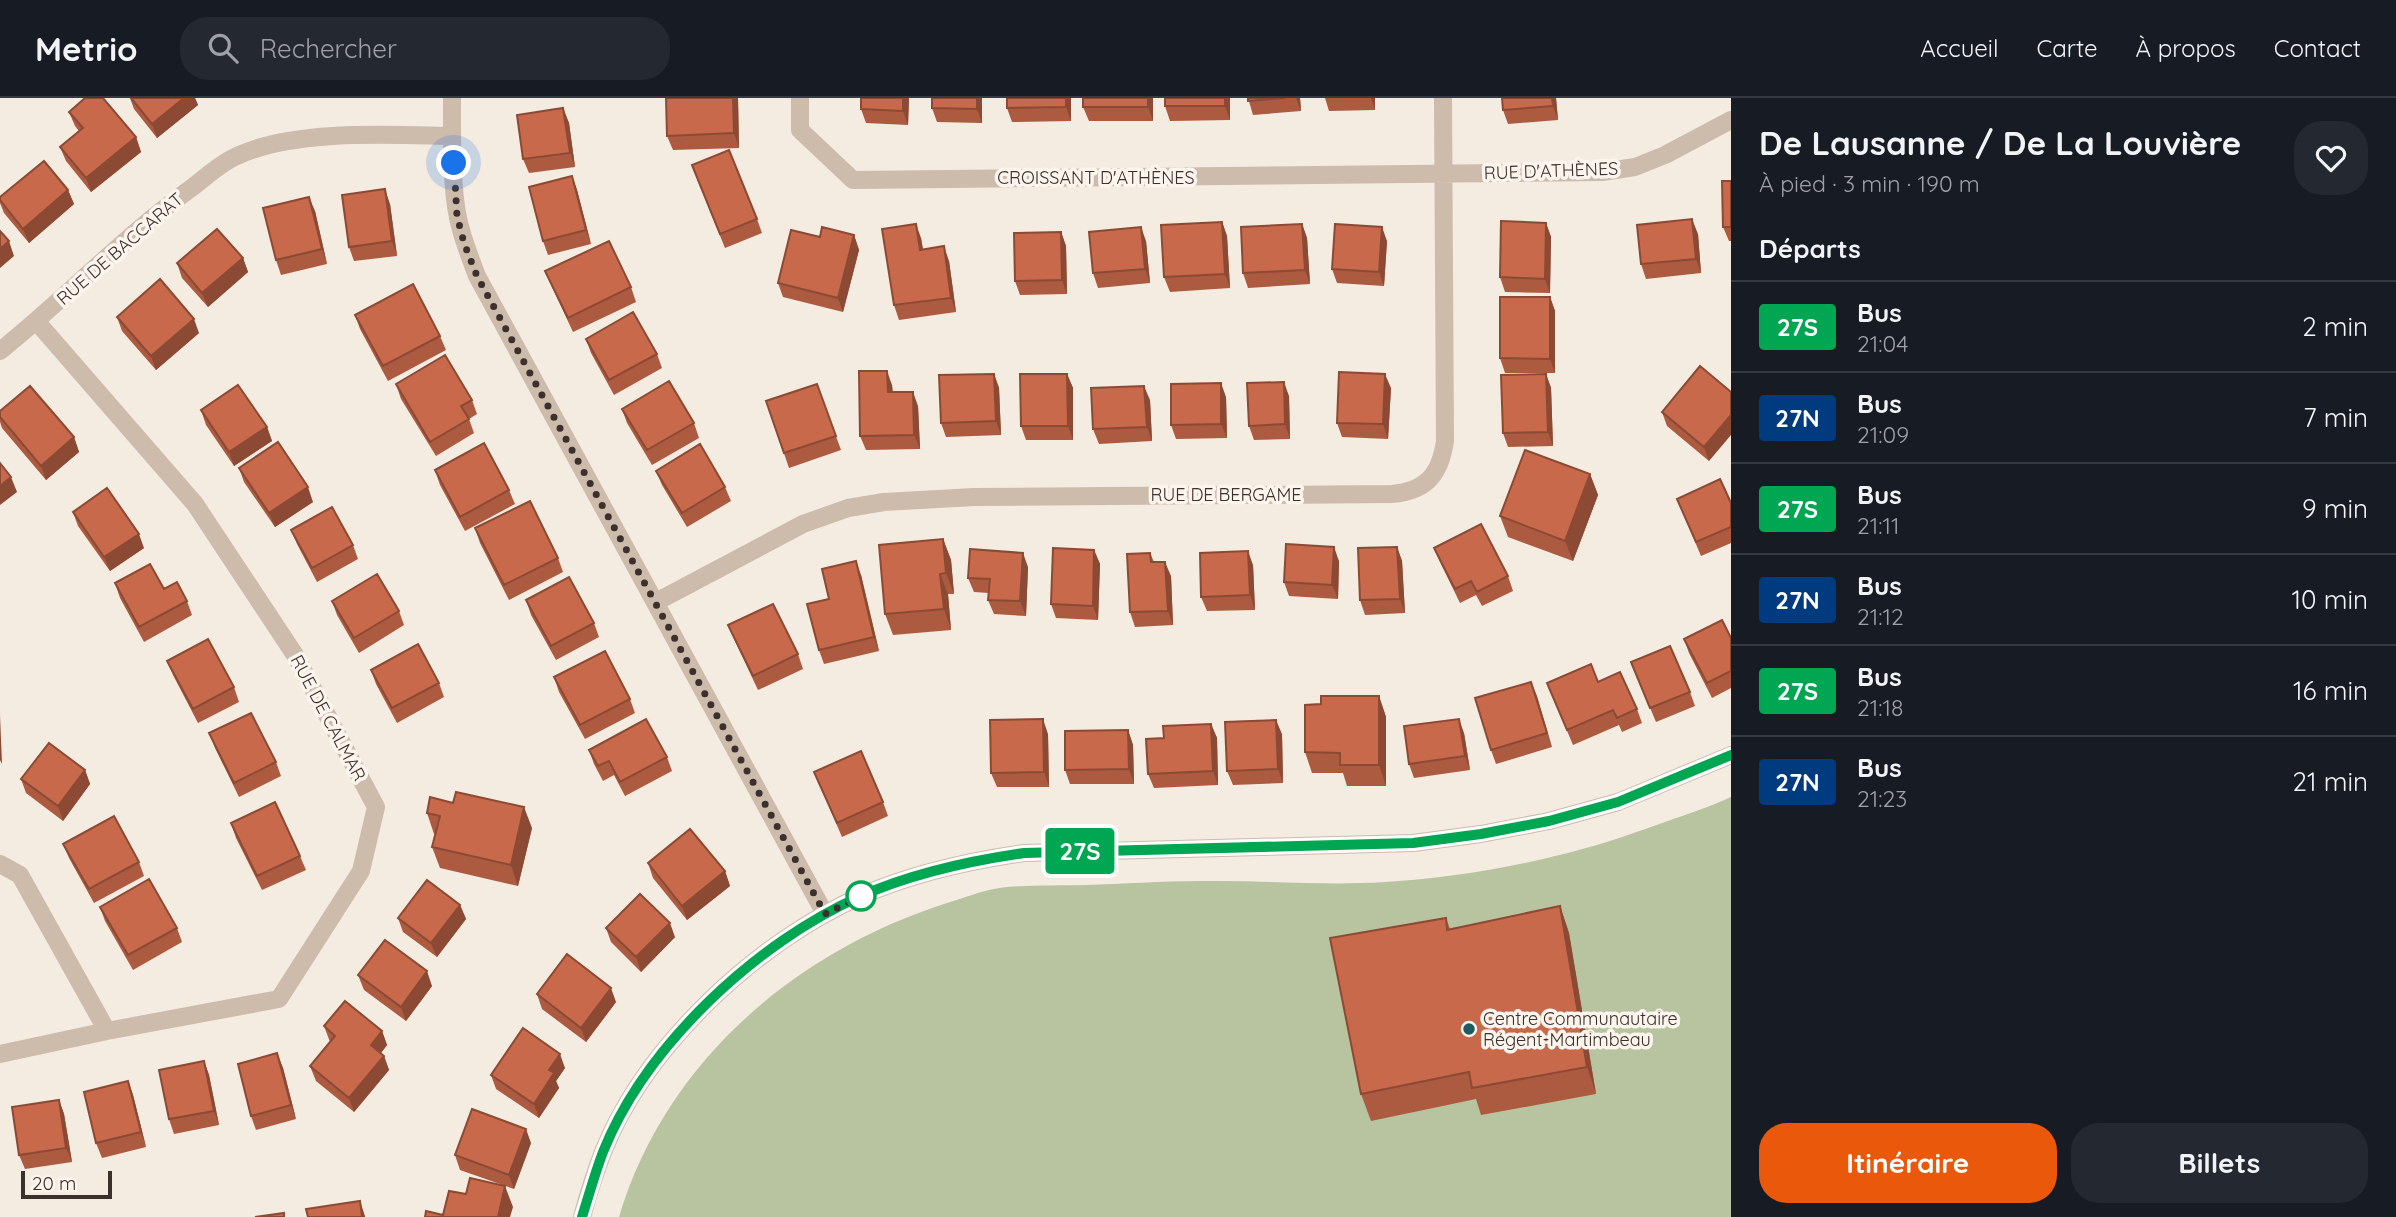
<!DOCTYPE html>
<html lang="fr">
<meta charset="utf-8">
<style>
:root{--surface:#171b24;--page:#242831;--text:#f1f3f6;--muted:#9ea1a6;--line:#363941;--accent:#ea580c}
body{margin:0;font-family:Quicksand,sans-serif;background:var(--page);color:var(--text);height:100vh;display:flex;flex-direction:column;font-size:26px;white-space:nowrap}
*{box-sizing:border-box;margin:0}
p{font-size:23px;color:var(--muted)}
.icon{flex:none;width:38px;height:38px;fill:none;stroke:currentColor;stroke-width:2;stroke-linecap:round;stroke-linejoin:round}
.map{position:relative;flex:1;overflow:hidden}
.drawer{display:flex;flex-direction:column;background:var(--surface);width:665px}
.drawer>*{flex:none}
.badge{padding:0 14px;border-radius:5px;font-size:24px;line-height:46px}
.scale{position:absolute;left:21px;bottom:18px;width:91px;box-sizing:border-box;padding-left:7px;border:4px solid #3b302b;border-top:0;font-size:19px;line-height:24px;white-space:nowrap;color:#3b302b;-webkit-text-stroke:5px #fbf5ee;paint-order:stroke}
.you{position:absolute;width:35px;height:35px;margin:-18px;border:5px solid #fff;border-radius:50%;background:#1a73e8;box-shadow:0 0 0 10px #1a73e833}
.map>.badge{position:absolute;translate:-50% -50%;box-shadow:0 0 0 4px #fff}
h2{padding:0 28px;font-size:26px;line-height:63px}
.round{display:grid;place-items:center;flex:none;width:74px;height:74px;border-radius:28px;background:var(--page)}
.overview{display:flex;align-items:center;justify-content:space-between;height:119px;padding:0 28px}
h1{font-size:33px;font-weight:700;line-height:52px}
.button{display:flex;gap:14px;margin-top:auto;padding:14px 28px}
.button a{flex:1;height:80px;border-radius:28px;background:var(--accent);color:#fff;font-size:28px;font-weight:700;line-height:80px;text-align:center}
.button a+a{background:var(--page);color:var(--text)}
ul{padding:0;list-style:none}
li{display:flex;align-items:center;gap:21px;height:91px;padding:0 28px;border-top:2px solid var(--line)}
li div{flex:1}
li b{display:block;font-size:26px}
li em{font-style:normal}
li .badge{min-width:77px;font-weight:700;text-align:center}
header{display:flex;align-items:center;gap:42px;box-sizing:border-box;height:98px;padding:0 35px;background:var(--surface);border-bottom:2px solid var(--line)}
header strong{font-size:33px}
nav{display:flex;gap:38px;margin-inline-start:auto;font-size:24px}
.search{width:490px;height:63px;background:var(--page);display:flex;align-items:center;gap:18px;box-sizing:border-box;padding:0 24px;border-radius:28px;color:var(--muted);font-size:26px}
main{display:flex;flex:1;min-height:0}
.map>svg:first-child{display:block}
.green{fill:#b8c4a0}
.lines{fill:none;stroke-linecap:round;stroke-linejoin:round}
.street{stroke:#cdbbac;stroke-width:18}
.wall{fill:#ac5a40}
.shaded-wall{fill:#8c4a34}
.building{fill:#c8694b;stroke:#8c4a34;stroke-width:2}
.line-casing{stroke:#fff;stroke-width:16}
.line{stroke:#00a651;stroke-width:10}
.walk{stroke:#3b302b;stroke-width:7;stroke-dasharray:0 12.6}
.stop-dot{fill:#fff;stroke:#00a651;stroke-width:3.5}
.poi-dot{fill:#1f5a5e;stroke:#fbf5ee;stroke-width:2.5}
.labels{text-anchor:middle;stroke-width:7;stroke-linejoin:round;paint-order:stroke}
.street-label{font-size:18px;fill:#3b302b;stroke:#fbf5ee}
.poi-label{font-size:18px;fill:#3b302b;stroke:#fbf5ee;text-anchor:start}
</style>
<header>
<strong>Metrio</strong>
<div class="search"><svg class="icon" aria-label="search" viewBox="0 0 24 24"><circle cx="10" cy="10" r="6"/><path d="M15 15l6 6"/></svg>Rechercher</div>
<nav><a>Accueil</a><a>Carte</a><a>À propos</a><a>Contact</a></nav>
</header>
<main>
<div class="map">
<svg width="1731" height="1119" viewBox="0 0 1731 1119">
<rect width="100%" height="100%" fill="#f4ebe1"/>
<path class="green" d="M1731,699v420h-1112c46,-155 177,-266 328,-314 14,-4 28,-10 42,-13 25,-6 69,-4 96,-5 38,-1 77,-4 115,-4 62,-1 123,5 185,1 67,-4 137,-16 201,-34 27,-7 53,-17 79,-26 22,-8 45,-15 66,-25z"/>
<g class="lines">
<path class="street" d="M452,0c0,36 -1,86 6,120 4,20 12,39 19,58l348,638
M800,0v32l53,50 749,-8 33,-5 30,-12 66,-35
M0,253c65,-52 122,-113 190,-162 14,-10 30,-26 47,-33 57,-27 153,-21 215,-20
M656,504l147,-78 45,-16 36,-6 90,-5 418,-3c34,-3 48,-19 53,-53l-2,-343
M0,766l20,11 87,156
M0,956l107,-23 172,-32 82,-128 15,-64 -81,-152 -100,-151 -158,-182
M582,1119c6,-22 13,-44 21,-65 43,-107 154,-210 258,-256 52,-23 107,-35 163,-43l389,-10 68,-9 68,-13 69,-19 113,-47"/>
</g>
<path class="wall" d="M130,0h65l3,7 -41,33 -23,-29z
M666,0h72l1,50 -66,2 -6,-14z
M909,0l-1,27 -42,-2 -5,-14z
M982,0v25l-45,-1 -5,-14z
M1071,0v23l-59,1 -5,-14z
M1083,0h70v23h-64l-6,-14z
M1165,0h65v22l-60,1 -5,-15z
M1248,0h52l1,13 -48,4z
M1325,0h50v12l-46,1z
M1556,0l2,22 -50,4 -5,-14z
M563,10l6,15 6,44 -46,6 -6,-14z
M69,14l67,25 5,15 -50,40 -25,-31 -6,-14 19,-16 -4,-5z
M572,78l5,14 14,54 -43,11 -5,-14z
M697,81l60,40 5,14 -37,15z
M1731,83v60h-2l-6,-14z
M68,92l6,14 -45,39 -25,-30 -4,-10v-6z
M390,106l7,52 -43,5 -5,-14z
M315,113l12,53 -46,11 -5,-15z
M1222,124l5,14 3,52 -60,4 -6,-15z
M1546,125l5,14 -1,56 -45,-1 -5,-15z
M1302,126l5,14 3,46 -62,4 -5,-15z
M1061,134l5,14 1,48 -47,1 -5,-14z
M1698,136l3,39 -55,6 -5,-15z
M854,137l5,15 -16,62 -60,-15 -5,-14 42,-46z
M921,140l2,11 26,12 7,51 -57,8 -5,-15z
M1146,143l4,42 -52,5 -5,-15z
M1387,143l-3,45 -47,-3 -5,-14z
M243,160l5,14 -40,35 -26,-29 -5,-15z
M545,173l86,16 5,15 -63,30 -22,-47z
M1550,199l5,14v62h-50l-5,-15z
M355,217l85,21 6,14 -58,31 -28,-52z
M117,219l82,16 -43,37 -34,-39z
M586,241l71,15 5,14 -48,27 -23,-42z
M1700,268l9,95 -42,-35 -5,-14z
M994,276l5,14 2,47 -55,2 -5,-14z
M1067,276l6,14v52h-47l-5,-14z
M1546,276l5,14 2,58 -45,1 -5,-14z
M396,286l76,16 5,14 -8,5 5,14 -38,23 -35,-57z
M817,286l24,66 -52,18 -23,-67z
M892,287l1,7 25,14 2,43 -54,1 -6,-14z
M1391,290l-3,51 -46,-2 -5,-14z
M1289,298l1,43 -36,1 -5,-14z
M1226,299l1,41 -51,1 -5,-14z
M1150,302l2,41 -53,3 -6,-15z
M622,311l72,14 5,15 -47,27 -25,-42z
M201,312l66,17 5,14 -38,25 -28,-41z
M0,313l74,26 5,15 -33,28 -44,-52 -2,-6z
M239,370l74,34 -38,25 -31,-45z
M435,372l74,20 6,14 -50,27 -25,-46z
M656,373l69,16 6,14 -44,26 -25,-42z
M1590,376l8,21 -25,66 -65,-24 -8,-21z
M1677,401l54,4v40l-30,13z
M73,414l71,36 -34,23 -32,-45z
M475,430l83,30 5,14 -54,28 -29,-57z
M291,432l62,15 5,14 -41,23 -20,-38z
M943,441l8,21 3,34h-6l3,36 -58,5 -8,-21z
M1397,449l5,14 3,52 -40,2 -5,-15z
M1434,450l74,28 5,15 -31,15 -6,-11 -16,8 -20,-41z
M1094,452l6,14 -2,56 -42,-2 -5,-14z
M1150,455l4,9 17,14 2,49 -38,2 -5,-15z
M1339,463l-1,38 -49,-3 -5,-14z
M1253,467l2,45 -48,1 -6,-14z
M1028,469l-2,49 -32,-2 -6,-14 1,-7 -15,-1 -6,-14z
M861,477l18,76 -55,13 -5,-14 10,-51z
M115,485l49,6 23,12 5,14 -48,27 -24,-44z
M526,502l68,23 5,14 -43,23 -25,-45z
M332,503l67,10 5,14 -45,28 -22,-38z
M728,527l70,29 5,15 -45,21 -24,-51z
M1731,540v50l-19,10 -23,-45 -5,-14z
M167,563l67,26 5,15 -41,21 -25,-48z
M1631,564l59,30 5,14 -39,16z
M371,572l68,13 5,14 -47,26 -21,-39z
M554,579l76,22 5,14 -50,26 -26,-47z
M1531,584l21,65 -56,17 -5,-14z
M1598,584l39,27 5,14 -20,9 -3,-7 -46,20 -26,-62z
M1379,598l7,21v69h-39l-4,-13h-31l-7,-21 16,-48z
M1211,626l6,14 1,47 -64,3 -6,-14 16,-36z
M1128,632l5,15 1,39h-64l-5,-14z
M209,635l67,29 5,14 -42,21 -24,-49z
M1464,635l6,37 -56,8 -5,-14z
M1048,636l1,53h-52l-6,-14z
M1282,636l1,49 -50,2 -6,-14z
M589,652l78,7 5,14 -47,25 -11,-21 -11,6 -9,-17z
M85,672l5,14 -27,37 -37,-28 -5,-14z
M814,674l69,30 5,14 -46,21z
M427,715l105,15 -14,58 -78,-18 -8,-21 3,-13h-1z
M231,725l69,33 6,14 -44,20 -26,-52z
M63,746l76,18 5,14 -50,27 -25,-45z
M648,765l77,8 5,15 -43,34 -34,-42z
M460,807l6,14 -29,38 -34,-25 -5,-14z
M1560,808l9,27 27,161 -115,21 -5,-16 -105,22 -10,-27 85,-176 4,11z
M100,809l77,21 5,14 -49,28 -28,-49z
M606,830l69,9 -34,35 -30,-30z
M358,877l74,11 -26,35 -42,-31z
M537,896l79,8 -30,40 -44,-33z
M324,928l58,5 5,14 -6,8 3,3 5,14 -35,42 -38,-31 -6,-15 20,-24z
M277,955l6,15 13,51 -40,11 -5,-14z
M204,963l5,14 10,50 -45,9 -5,-15z
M565,970l-9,13 3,7 -20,30 -43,-29 -5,-14z
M128,983l5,14 13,52 -44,11 -6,-15z
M59,1002l5,14 8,48 -47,7 -6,-14z
M531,1045l-17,46 -54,-19 -5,-15z"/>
<path class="shaded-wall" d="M184,0h11l3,7 -41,33 -5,-14z
M733,0h5l1,50 -5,-15z
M903,0h6l-1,27 -5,-14z
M977,0h5v25l-5,-14z
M1066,0h5v23l-5,-14z
M1148,0h5v23l-5,-14z
M1225,0h5v22l-5,-14z
M1296,0h4l1,13z
M1371,0h4v12z
M1552,0h4l2,22 -5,-14z
M563,10l6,15 6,44 -5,-14z
M136,39l5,15 -50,40 -5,-14z
M572,78l5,14 14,54 -5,-14z
M385,91l5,15 7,52 -5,-15z
M68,92l6,14 -45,39 -6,-14z
M309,99l6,14 12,53 -5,-15z
M1692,121l6,15 3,39 -5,-14z
M1222,124l5,14 3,52 -5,-14z
M1546,125l5,14 -1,56 -5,-14z
M916,126l5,14 4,26 -5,-14z
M1302,126l5,14 3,46 -5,-14z
M1141,129l5,14 4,42 -5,-14z
M1382,129l5,14 -3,45 -5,-14z
M1061,134l5,14 1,48 -5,-14z
M854,137l5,15 -16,62 -5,-14z
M9,143l5,15 -14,12v-19z
M944,148l5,15 7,51 -5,-14z
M243,160l5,14 -40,35 -6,-14z
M1550,199l5,14v62l-5,-14z
M194,221l5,14 -43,37 -5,-14z
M887,273l5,14 1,21 -5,-14z
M994,276l5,14 2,47 -5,-14z
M1067,276l6,14v52l-5,-14z
M1385,276l6,14 -3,51 -5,-15z
M1546,276l5,14 2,58 -5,-14z
M1284,284l5,14 1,43 -5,-15z
M1221,285l5,14 1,41 -6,-14z
M1144,288l6,14 2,41 -5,-14z
M913,294l5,14 2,43 -6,-14z
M1731,317v20l-22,26 -5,-14z
M267,329l5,14 -38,25 -5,-14z
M74,339l5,15 -33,28 -5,-14z
M1590,376l8,21 -25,66 -8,-20z
M11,379l6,15 -17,13v-19z
M308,389l5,15 -38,25 -6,-14z
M139,436l5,14 -34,23 -6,-14z
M943,441l8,21 3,34 -8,-21z
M1334,449l5,14 -1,38 -6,-14z
M1397,449l5,14 3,52 -5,-14z
M1094,452l6,14 -2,56 -5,-14z
M1248,453l5,14 2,45 -5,-15z
M1023,455l5,14 -2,49 -6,-15z
M856,463l5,14 18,76 -5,-14z
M1165,464l6,14 2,49 -5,-14z
M940,476l8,20 3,36 -7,-21z
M1531,584l6,14 15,51 -5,-14z
M1379,598l7,21v69l-7,-21z
M0,616v1l2,49 -2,-4z
M1043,621l5,15 1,53 -5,-15z
M1459,621l5,14 6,37 -5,-14z
M1276,622l6,14 1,49 -5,-14z
M1211,626l6,14 1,47 -5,-14z
M1128,632l5,15 1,39 -5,-15z
M85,672l5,14 -27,37 -5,-15z
M524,709l8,21 -14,58 -7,-21z
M725,773l5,15 -43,34 -5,-14z
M460,807l6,14 -29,38 -6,-14z
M1560,808l9,27 27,161 -9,-27z
M670,825l5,14 -34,35 -5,-15z
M427,873l5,15 -26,35 -5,-14z
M611,890l5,14 -30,40 -5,-14z
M382,933l5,14 -11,14 -5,-14z
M277,955l6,15 13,51 -5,-14z
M560,956l5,14 -9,13 3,7 -20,30 -5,-14 15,-34z
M384,958l5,14 -35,42 -5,-14z
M204,963l5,14 10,50 -5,-14z
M128,983l5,14 13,52 -5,-15z
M59,1002l5,14 8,48 -6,-14z
M526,1031l5,14 -17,46 -5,-14z
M505,1088l8,21 -3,10h-12z
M360,1103l5,15v1h-3z"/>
<path class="building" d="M85,0h18l33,39 -50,41 -26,-31 23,-19 -14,-16z
M131,0h53l-32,26z
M666,0h67l1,35 -67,3z
M861,0h42v13l-42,-2z
M932,0h45v11l-45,-1z
M1007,0h59v9l-59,1z
M1083,0h65v9h-65z
M1165,0h60v8h-60z
M1248,0h37l-37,3z
M1502,0h50l1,8 -50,4z
M563,10l7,45 -47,6 -6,-44z
M729,52l28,69 -37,15 -28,-69z
M44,63l24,29 -45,39 -23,-29v-3z
M572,78l14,54 -43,11 -14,-54z
M1722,83h9v46h-8z
M385,91l7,52 -43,6 -7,-52z
M309,99l13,52 -46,11 -13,-52z
M1692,121l4,40 -55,5 -4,-39z
M1501,123l45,2 -1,56 -45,-2z
M1222,124l3,52 -61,3 -3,-52z
M916,126l4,26 24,-4 7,52 -57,7 -12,-76z
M1302,126l3,46 -62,3 -2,-46z
M1335,126l47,3 -3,45 -47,-3z
M822,129l32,8 -16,63 -60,-15 13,-53 29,7z
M1141,129l4,42 -52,4 -4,-41z
M217,131l26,29 -41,35 -25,-30z
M0,133l9,10 -9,8z
M1061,134l1,48 -47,1 -1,-48z
M609,143l22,46 -63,31 -23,-47z
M160,181l34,40 -43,37 -34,-39z
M413,186l27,52 -57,30 -28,-51z
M1500,199h50v62l-50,-1z
M633,214l24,42 -48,26 -23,-41z
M445,257l27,45 -11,6 8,13 -39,23 -34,-58z
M1700,268l31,26v23l-27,32 -42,-35z
M859,273h28l1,21h25l1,43 -54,1z
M1339,274l46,2 -2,50 -46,-1z
M994,276l2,47 -55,2 -2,-48z
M1020,276h47l1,52h-47z
M1546,276l2,58 -45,1 -2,-58z
M669,283l25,42 -47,27 -25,-41z
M1284,284l1,42 -36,2 -2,-43z
M1221,285v41l-50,1v-41z
M817,286l19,52 -52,17 -18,-52z
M238,287l29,42 -38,25 -28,-42z
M30,288l44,51 -33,29 -41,-49v-6z
M1144,288l3,41 -54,2 -2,-41z
M278,344l30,45 -39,26 -30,-45z
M484,345l25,47 -49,27 -25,-47z
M700,346l25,43 -43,26 -26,-42z
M1525,352l65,24 -25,67 -65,-25z
M0,365l11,14 -11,9z
M1720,381l11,24v24l-35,15 -19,-43z
M107,390l32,46 -35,23 -31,-45z
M530,403l28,57 -54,27 -29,-57z
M332,409l21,38 -41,23 -21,-38z
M1481,426l27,52 -31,16 -6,-11 -16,8 -21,-41z
M943,441l3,34 -6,1 4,35 -59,5 -6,-69z
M1286,446l48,3 -2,38 -48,-3z
M1397,449l3,52 -40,1 -2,-52z
M1053,450l41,2 -1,56 -42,-2z
M970,451l53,4 -3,48 -32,-1 2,-21 -22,-1z
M1248,453l2,44 -49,2 -1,-44z
M1150,455l1,9h14l3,49 -38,1 -3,-58z
M856,463l18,76 -55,13 -12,-46 22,-5 -7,-30z
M150,466l14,25 13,-7 10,19 -48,26 -24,-44z
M377,476l22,37 -45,27 -22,-37z
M569,479l25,46 -43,23 -25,-46z
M773,506l25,50 -45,22 -25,-51z
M1722,522l9,18v33l-24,12 -23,-44z
M208,541l26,48 -41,22 -26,-48z
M418,546l21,39 -47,25 -21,-38z
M1670,548l20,46 -40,16 -19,-46z
M605,553l25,48 -50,26 -26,-48z
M1591,566l7,18 22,-10 17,37 -20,9 -4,-8 -46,20 -20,-47z
M1531,584l16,51 -56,17 -16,-52z
M1321,598h58v69h-39v-12l-35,-1v-47l16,-1z
M251,615l25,49 -42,21 -25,-50z
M646,621l21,38 -47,25 -11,-21 -11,5 -9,-16z
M1043,621l1,53 -53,1 -1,-53z
M1459,621l6,37 -56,8 -5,-38z
M1276,622l2,49 -51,2 -2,-49z
M1211,626l2,47 -65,3 -2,-35 18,-1 -1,-12z
M1128,632l1,39 -64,1v-39z
M49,645l36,27 -27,36 -37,-27z
M861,653l22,51 -46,21 -23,-51z
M456,694l68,15 -13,58 -79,-18 8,-31 -13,-3 3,-16 23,6z
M275,704l25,54 -43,20 -26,-53z
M114,718l25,46 -50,27 -26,-45z
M690,731l35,42 -43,35 -34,-43z
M149,781l28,49 -49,27 -28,-48z
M427,782l33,25 -29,38 -33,-25z
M640,796l30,29 -34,34 -30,-29z
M1560,808l27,161 -115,21 -3,-16 -108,22 -31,-156 116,-20 1,12z
M385,842l42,31 -26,36 -43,-32z
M567,856l44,34 -30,40 -44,-34z
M345,903l37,30 -11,14 13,11 -35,42 -39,-32 25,-30 -11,-10z
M523,930l37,26 -11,16 5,3 -20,31 -43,-29z
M277,955l14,52 -40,11 -13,-52z
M204,963l10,50 -45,8 -10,-49z
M128,983l13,51 -45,11 -12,-51z
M59,1002l7,48 -47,7 -7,-48z
M472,1011l54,20 -17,46 -54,-20z
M470,1080l35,8 -7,31h-73l1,-6 17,4 6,-24 17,3z
M360,1103l2,16h-54l-2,-8z
M284,1115v4h-29z"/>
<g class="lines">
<g class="line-casing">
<path id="line" d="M582,1119c7,-22 13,-44 21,-65 43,-107 154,-210 258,-256 52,-23 107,-35 163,-43l389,-10 68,-9 68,-13 69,-19 113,-47"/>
</g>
<use href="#line" class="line"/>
<path class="walk" d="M454,65l3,53 7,27 13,33 348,638 36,-18"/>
</g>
<circle class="stop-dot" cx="861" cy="798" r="14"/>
<circle class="poi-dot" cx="1469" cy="931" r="7"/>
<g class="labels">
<g class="street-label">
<text transform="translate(1551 73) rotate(-2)" y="6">RUE D'ATHÈNES</text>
<text x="1096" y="86">CROISSANT D'ATHÈNES</text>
<text transform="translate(120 151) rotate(-41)" y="6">RUE DE BACCARAT</text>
<text x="1226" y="403">RUE DE BERGAME</text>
<text transform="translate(328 620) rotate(62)" y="6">RUE DE CALMAR</text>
</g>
<g class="poi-label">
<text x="1483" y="927">Centre Communautaire<tspan x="1483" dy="21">Régent-Martimbeau</tspan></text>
</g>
</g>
</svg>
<div class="scale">20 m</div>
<div class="you" style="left:454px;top:65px"></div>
<b class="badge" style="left:1080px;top:753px;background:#00a651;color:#fff">27S</b>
</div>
<section class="drawer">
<div class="overview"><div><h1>De Lausanne / De La Louvière</h1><p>À pied · 3 min · 190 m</p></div><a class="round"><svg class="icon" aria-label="heart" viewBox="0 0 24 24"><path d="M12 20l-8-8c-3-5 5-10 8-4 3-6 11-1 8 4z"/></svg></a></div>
<h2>Départs</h2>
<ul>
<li><span class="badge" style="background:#00a651;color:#fff">27S</span><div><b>Bus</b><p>21:04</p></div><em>2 min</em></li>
<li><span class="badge" style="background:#003b80;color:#fff">27N</span><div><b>Bus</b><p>21:09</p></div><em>7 min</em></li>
<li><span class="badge" style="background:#00a651;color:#fff">27S</span><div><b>Bus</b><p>21:11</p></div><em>9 min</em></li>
<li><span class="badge" style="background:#003b80;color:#fff">27N</span><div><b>Bus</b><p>21:12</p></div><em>10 min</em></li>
<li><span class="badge" style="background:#00a651;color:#fff">27S</span><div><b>Bus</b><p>21:18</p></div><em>16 min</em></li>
<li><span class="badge" style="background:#003b80;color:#fff">27N</span><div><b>Bus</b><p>21:23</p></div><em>21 min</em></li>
</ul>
<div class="button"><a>Itinéraire</a><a>Billets</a></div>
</section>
</main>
